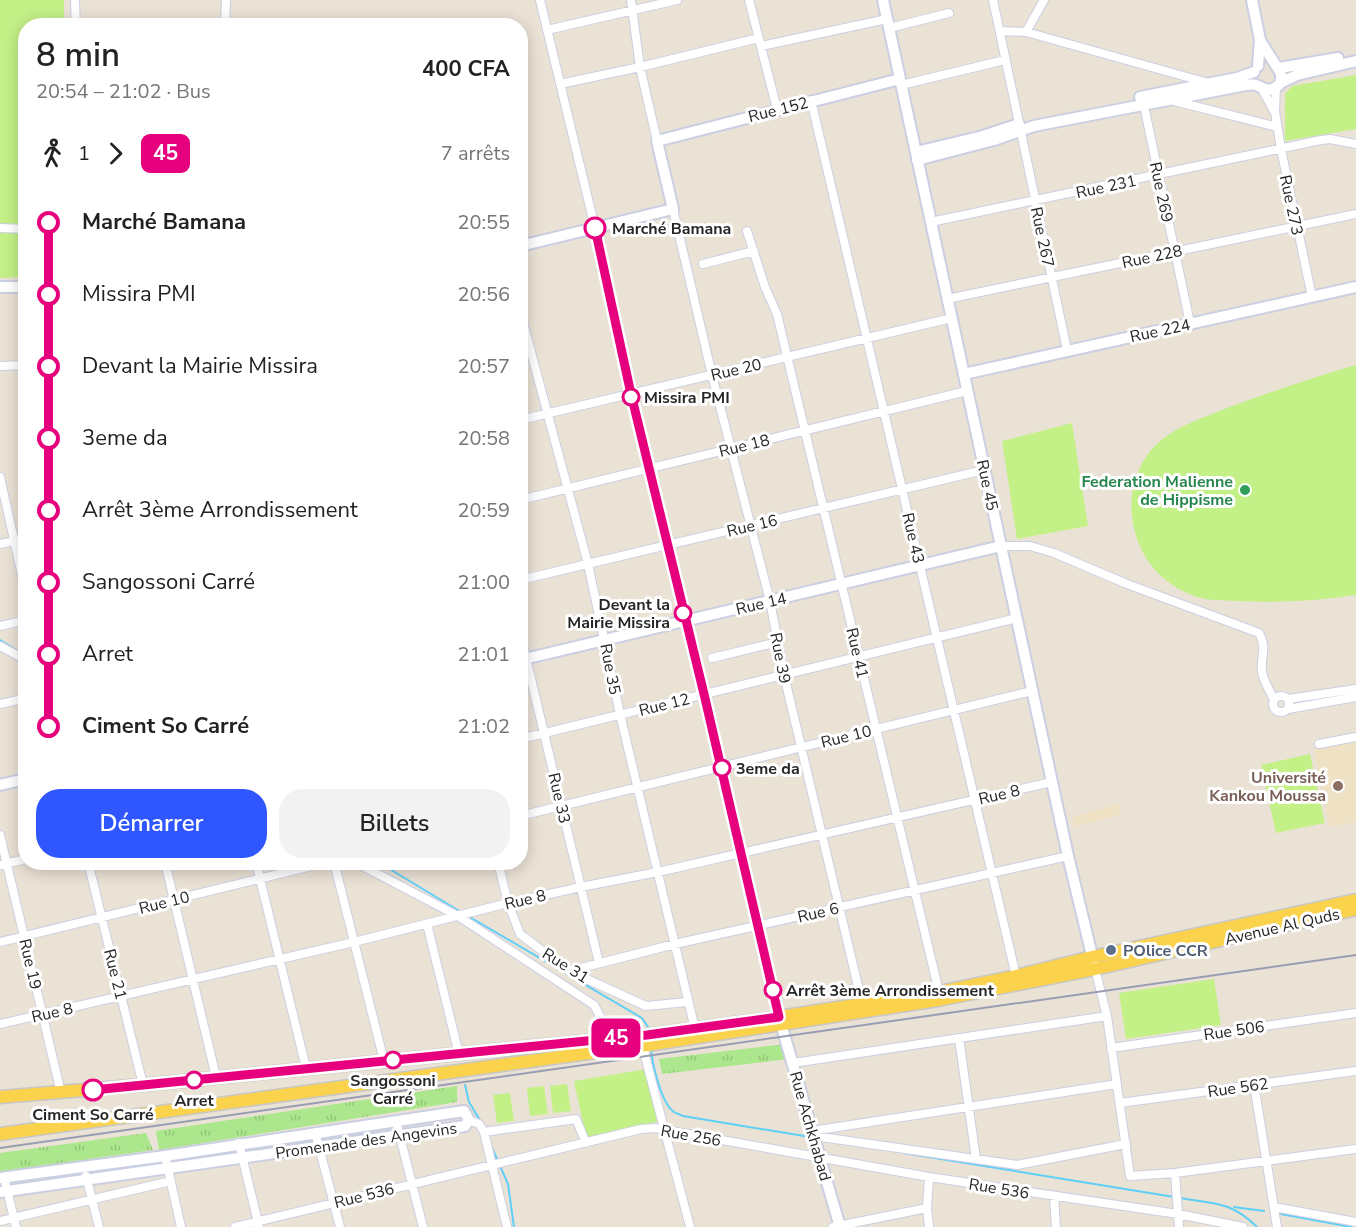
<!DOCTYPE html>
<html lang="fr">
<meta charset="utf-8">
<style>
:root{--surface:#fff;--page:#f2f2f2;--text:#222;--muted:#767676;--accent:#2f56ff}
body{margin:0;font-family:"Nunito Sans",sans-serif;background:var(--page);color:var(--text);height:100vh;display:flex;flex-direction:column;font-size:22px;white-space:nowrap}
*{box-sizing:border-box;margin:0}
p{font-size:20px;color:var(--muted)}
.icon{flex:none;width:33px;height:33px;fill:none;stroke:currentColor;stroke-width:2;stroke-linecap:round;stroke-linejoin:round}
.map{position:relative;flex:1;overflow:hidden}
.details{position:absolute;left:18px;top:18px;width:510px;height:852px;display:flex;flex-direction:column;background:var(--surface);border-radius:24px;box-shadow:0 3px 15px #0003}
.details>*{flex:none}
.badge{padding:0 12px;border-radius:9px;font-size:21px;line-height:39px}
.map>.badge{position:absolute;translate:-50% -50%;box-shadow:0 0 0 3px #fff}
.legs{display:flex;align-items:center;gap:9px;height:66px;padding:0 18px;font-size:20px}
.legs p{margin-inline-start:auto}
.overview{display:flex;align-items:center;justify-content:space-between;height:102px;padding:0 18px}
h1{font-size:33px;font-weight:600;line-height:45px}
.primary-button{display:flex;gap:12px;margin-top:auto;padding:12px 18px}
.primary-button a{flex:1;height:69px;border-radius:24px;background:var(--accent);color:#fff;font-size:24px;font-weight:600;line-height:69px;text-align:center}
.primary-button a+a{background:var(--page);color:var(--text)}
ul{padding:0 18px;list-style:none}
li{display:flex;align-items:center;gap:21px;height:72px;font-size:22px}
li i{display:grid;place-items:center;width:9px;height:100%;margin:0 8px;background:currentColor}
li i::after{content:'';width:15px;height:15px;margin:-8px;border:4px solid;border-radius:50%;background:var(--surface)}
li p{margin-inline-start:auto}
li:first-child i{background:linear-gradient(#0000 50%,currentColor 0)}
li:last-child i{background:linear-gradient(currentColor 50%,#0000 0)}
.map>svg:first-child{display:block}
.education{fill:#efe1c3}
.park{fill:url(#park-tufts)}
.pitch{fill:#c3f087}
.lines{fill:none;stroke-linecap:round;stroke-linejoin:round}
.stream{stroke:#5ecff7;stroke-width:2}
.street-casing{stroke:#cbcfe2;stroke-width:10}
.secondary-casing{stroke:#cbcfe2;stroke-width:14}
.primary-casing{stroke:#c7c7c7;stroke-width:15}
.street{stroke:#fff;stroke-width:8}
.secondary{stroke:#fff;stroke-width:10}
.primary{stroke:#fbd24b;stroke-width:12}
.rail{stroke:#999db3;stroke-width:2}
.line-1-casing{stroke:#fff;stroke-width:14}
.line-1{stroke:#e6007e;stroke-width:9}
.stop-1-dot{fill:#fff;stroke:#e6007e;stroke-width:3}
.leisure-dot{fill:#2e9e5b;stroke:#fff;stroke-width:2}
.education-dot{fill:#8d6e63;stroke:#fff;stroke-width:2}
.service-dot{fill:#5c6f8a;stroke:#fff;stroke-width:2}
.labels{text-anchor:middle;stroke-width:6;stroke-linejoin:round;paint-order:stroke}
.street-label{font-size:16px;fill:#262626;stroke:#fff}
.stop-label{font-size:16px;font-weight:bold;fill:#262626;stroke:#fff;text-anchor:start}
.leisure-label{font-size:16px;font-weight:bold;fill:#27864d;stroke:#fff;text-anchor:end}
.education-label{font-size:16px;font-weight:bold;fill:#785e54;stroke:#fff;text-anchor:end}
.service-label{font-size:16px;font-weight:bold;fill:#4e5e75;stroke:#fff;text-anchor:start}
</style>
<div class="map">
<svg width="1356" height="1227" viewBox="0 0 1356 1227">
<defs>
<pattern id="park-tufts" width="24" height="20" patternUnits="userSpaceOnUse" patternTransform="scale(1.5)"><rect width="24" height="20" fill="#ace78d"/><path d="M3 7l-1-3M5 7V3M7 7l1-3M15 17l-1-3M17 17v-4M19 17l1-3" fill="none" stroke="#94c67a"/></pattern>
</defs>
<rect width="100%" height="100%" fill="#ebe2d6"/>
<path class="education" d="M1356,742v80l-27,5 -15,-77z
M1119,804l2,10 -46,13 -3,-10z"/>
<path class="park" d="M786,1044l3,15 -127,15 -3,-15z
M457,1086v16l-298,48 -3,-19z
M146,1133l7,17 -153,22v-19z"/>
<path class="pitch" d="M0,0h64v25l-38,1 -1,251 -25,1z
M1356,75v54l-71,12v-47l7,-8z
M1356,365v230c-40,6 -78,8 -118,6 -13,-1 -29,0 -41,-4 -37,-13 -60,-41 -65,-80 -3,-23 5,-54 23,-71 20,-20 46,-27 72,-38 42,-16 85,-30 129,-43z
M1072,423l16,103 -71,13 -15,-98z
M1310,754l15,69 -49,10 -15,-68z
M1214,979l7,46 -95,14 -7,-46z
M647,1069l14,52 -75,16 -12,-56z
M567,1084l4,27 -18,2 -3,-27z
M544,1086l4,28 -18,2 -3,-28z
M510,1093l4,28 -17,2 -4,-28z"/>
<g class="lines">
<path class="stream" d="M0,640l26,16
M378,862l83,50
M468,916l174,102 8,12
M651,1048c1,15 10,55 23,64 3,2 6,2 9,4l127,21
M465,1085l4,17 12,20
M490,1144l8,17
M904,1153l270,44
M500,1166l8,18 6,43
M1180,1198c34,6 51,3 77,29
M1234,1207l30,4
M1281,1214l70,13"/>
<g class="street-casing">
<path id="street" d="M75,0l1,26
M540,0l55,228
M631,0l9,67 17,74
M749,0l28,109
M993,0l74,350
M225,26l1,-26
M889,28l60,-15
M547,30l130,-30
M1000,31l26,1 179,50
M1026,32l18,-32
M761,46l126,-27
M560,84l80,-17 119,-29
M901,85l104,-25
M1276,87l-1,25 6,37 31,148
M1262,89l12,22
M811,100l205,876
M1143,101l47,222
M1174,101l103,26
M673,209l39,166 58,226 14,74 78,328
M931,222l390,-82 9,-1 26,5
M0,228l26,1
M747,231l18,56 12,27 162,678
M703,264l51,-13
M947,299l409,-85
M520,311l68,253 32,150 75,315
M0,366l26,-1
M520,420l432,-102
M0,477l26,116
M520,500l447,-109
M0,544l26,-6
M1001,546h29l24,7 73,31 132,49c9,15 1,24 3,39 2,10 7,18 12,27
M520,580l464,-110
M0,626l26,-6
M520,633l79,330
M0,646l26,14
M712,658l66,-16
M1273 704a8 8 0 1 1 16 0a8 8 0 1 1-16 0Z
M1288,699l68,-10
M0,704l26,-6
M1288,709l68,-12
M520,739l497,-121
M1319,744l37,-7
M520,816l512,-125
M0,835l61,258
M88,862l55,223
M165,862l51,215
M256,862l50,206
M334,862l50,199
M355,862l103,54 136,89 6,11 6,23
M498,862l10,41 12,31 49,37 77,35 41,-4
M0,865l26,-6
M427,924l32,130
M0,942l328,-80
M1095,969l12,47 23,160 45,-3 181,-24
M569,971l106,-27 393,-88
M0,1024l354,-82 154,-39 73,-16 77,-15 394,-90
M959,1038l17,121
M645,1046v10l45,171
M1111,1048l245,-35
M793,1063l314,-47
M1254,1084l23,143
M1120,1103l236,-32
M469,1120l10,4 5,8 23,95
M396,1121l27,106
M812,1131l305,-47
M315,1132l25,95
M484,1132l92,-13 10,24
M814,1136l203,29 109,-21
M239,1143l20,84
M165,1156l16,71
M1175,1173l4,54
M86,1176l13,51
M4,1177l12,50
M1054,1197l2,30
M1274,1207l82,15
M0,1221l171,-40
M235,1227l406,-98 14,-1 274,49 249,37 65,13
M833,1227l94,-19
M929,1227l-2,-19 2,-31"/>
</g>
<g class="secondary-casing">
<path id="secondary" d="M883,0l185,856 26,108
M1252,0l8,40 -2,26
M1279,68l59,-10
M1280,83l17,-8 59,-14
M1140,97l97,-19 17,-6
M916,152l67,-16 36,-12
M917,160l77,-20 40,-14 212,-41c3,0 7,-1 10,0 10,4 13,8 23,0 2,-4 3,-6 2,-10 0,-3 -18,-29 -21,-35
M595,228l36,166 73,300 75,323 61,210
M520,246l153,-37 -16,-68 243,-62
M0,287h26
M964,374l392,-87
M520,660l481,-114
M0,785l26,-6
M0,1178l165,-22 299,-45 5,9 -4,6 -465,66"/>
</g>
<g class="primary-casing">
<path id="primary" d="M0,1097l143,-12 504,-50 132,-18 160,-25 77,-16 76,-19 264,-57
M0,1134l647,-89 291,-45 157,-31 261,-60"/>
</g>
<use href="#street" class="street"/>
<use href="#secondary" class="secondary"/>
<use href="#primary" class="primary"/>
<path class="rail" d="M0,1148l1356,-193"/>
</g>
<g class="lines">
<g class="line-1-casing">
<path id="line-1" d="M93,1090l554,-55 132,-18 -75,-323 -73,-300 -36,-166"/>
</g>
<use href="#line-1" class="line-1"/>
</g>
<g class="stop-1-dot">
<circle cx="595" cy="228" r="10"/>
<circle cx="631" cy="397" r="8"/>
<circle cx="683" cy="613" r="8"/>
<circle cx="722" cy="768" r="8"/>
<circle cx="773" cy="990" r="8"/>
<circle cx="393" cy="1060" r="8"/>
<circle cx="194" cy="1080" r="8"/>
<circle cx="93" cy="1090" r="10"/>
</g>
<circle class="leisure-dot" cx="1245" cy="490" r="6"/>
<circle class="education-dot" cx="1338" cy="786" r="6"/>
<circle class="service-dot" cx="1111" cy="950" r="6"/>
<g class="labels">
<g class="street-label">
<text transform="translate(778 109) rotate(-14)" y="6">Rue 152</text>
<text transform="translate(1106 186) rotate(-12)" y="6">Rue 231</text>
<text transform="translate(1162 192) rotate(78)" y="6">Rue 269</text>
<text transform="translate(1292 205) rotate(78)" y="6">Rue 273</text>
<text transform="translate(1043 237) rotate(78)" y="6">Rue 267</text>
<text transform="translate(1152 256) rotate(-12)" y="6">Rue 228</text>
<text transform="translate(1160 330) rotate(-12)" y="6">Rue 224</text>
<text transform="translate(736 369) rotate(-13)" y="6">Rue 20</text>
<text transform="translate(744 445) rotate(-14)" y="6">Rue 18</text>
<text transform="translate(988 485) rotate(78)" y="6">Rue 45</text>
<text transform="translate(752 525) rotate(-13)" y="6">Rue 16</text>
<text transform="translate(914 538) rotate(77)" y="6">Rue 43</text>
<text transform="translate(761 603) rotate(-13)" y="6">Rue 14</text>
<text transform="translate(858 653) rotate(77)" y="6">Rue 41</text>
<text transform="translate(781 658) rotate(79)" y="6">Rue 39</text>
<text transform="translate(611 669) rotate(79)" y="6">Rue 35</text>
<text transform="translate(664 704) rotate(-14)" y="6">Rue 12</text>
<text transform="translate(846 736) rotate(-14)" y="6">Rue 10</text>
<text transform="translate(999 794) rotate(-13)" y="6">Rue 8</text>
<text transform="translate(560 798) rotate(77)" y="6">Rue 33</text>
<text transform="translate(525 899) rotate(-13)" y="6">Rue 8</text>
<text transform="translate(164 902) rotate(-14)" y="6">Rue 10</text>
<text transform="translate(818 912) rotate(-13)" y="6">Rue 6</text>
<text transform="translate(1282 926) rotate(-13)" y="6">Avenue Al Quds</text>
<text transform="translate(31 964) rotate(77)" y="6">Rue 19</text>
<text transform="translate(566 965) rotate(32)" y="6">Rue 31</text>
<text transform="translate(116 974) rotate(76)" y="6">Rue 21</text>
<text transform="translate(52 1012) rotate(-13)" y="6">Rue 8</text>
<text transform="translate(1234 1030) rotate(-8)" y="6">Rue 506</text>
<text transform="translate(1238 1087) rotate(-8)" y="6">Rue 562</text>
<text transform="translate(811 1126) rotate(74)" y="6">Rue Achkhabad</text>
<text transform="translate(691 1135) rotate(10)" y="6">Rue 256</text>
<text transform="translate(366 1140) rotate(-8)" y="6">Promenade des Angevins</text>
<text transform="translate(999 1188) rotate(9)" y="6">Rue 536</text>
<text transform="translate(364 1195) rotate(-14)" y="6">Rue 536</text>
</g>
<g class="stop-label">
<text x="612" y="234">Marché Bamana</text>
<text x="644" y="403">Missira PMI</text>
<text x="670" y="610" text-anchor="end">Devant la<tspan x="670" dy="18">Mairie Missira</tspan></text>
<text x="736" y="774">3eme da</text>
<text x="786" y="996">Arrêt 3ème Arrondissement</text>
<text x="393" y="1086" text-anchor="middle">Sangossoni<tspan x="393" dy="18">Carré</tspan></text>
<text x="194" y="1106" text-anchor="middle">Arret</text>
<text x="93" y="1120" text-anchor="middle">Ciment So Carré</text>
</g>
<g class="leisure-label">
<text x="1233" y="487">Federation Malienne<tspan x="1233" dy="18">de Hippisme</tspan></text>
</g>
<g class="education-label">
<text x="1326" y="783">Université<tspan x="1326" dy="18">Kankou Moussa</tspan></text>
</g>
<g class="service-label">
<text x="1123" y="956">POlice CCR</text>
</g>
</g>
</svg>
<b class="badge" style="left:616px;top:1038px;background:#e6007e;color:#fff">45</b>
<section class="details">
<div class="overview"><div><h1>8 min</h1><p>20:54 – 21:02 · Bus</p></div><b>400 CFA</b></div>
<div class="legs"><svg class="icon" aria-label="walk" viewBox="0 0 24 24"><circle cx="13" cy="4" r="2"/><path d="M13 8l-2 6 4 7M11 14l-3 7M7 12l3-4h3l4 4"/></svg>1<svg class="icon" aria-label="forward" viewBox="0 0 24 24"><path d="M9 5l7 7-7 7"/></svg><b class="badge" style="background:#e6007e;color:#fff">45</b><p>7 arrêts</p></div>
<ul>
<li><i style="color:#e6007e"></i><b>Marché Bamana</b><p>20:55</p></li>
<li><i style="color:#e6007e"></i><span>Missira PMI</span><p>20:56</p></li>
<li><i style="color:#e6007e"></i><span>Devant la Mairie Missira</span><p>20:57</p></li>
<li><i style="color:#e6007e"></i><span>3eme da</span><p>20:58</p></li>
<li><i style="color:#e6007e"></i><span>Arrêt 3ème Arrondissement</span><p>20:59</p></li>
<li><i style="color:#e6007e"></i><span>Sangossoni Carré</span><p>21:00</p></li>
<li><i style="color:#e6007e"></i><span>Arret</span><p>21:01</p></li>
<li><i style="color:#e6007e"></i><b>Ciment So Carré</b><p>21:02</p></li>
</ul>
<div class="primary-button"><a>Démarrer</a><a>Billets</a></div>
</section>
</div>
